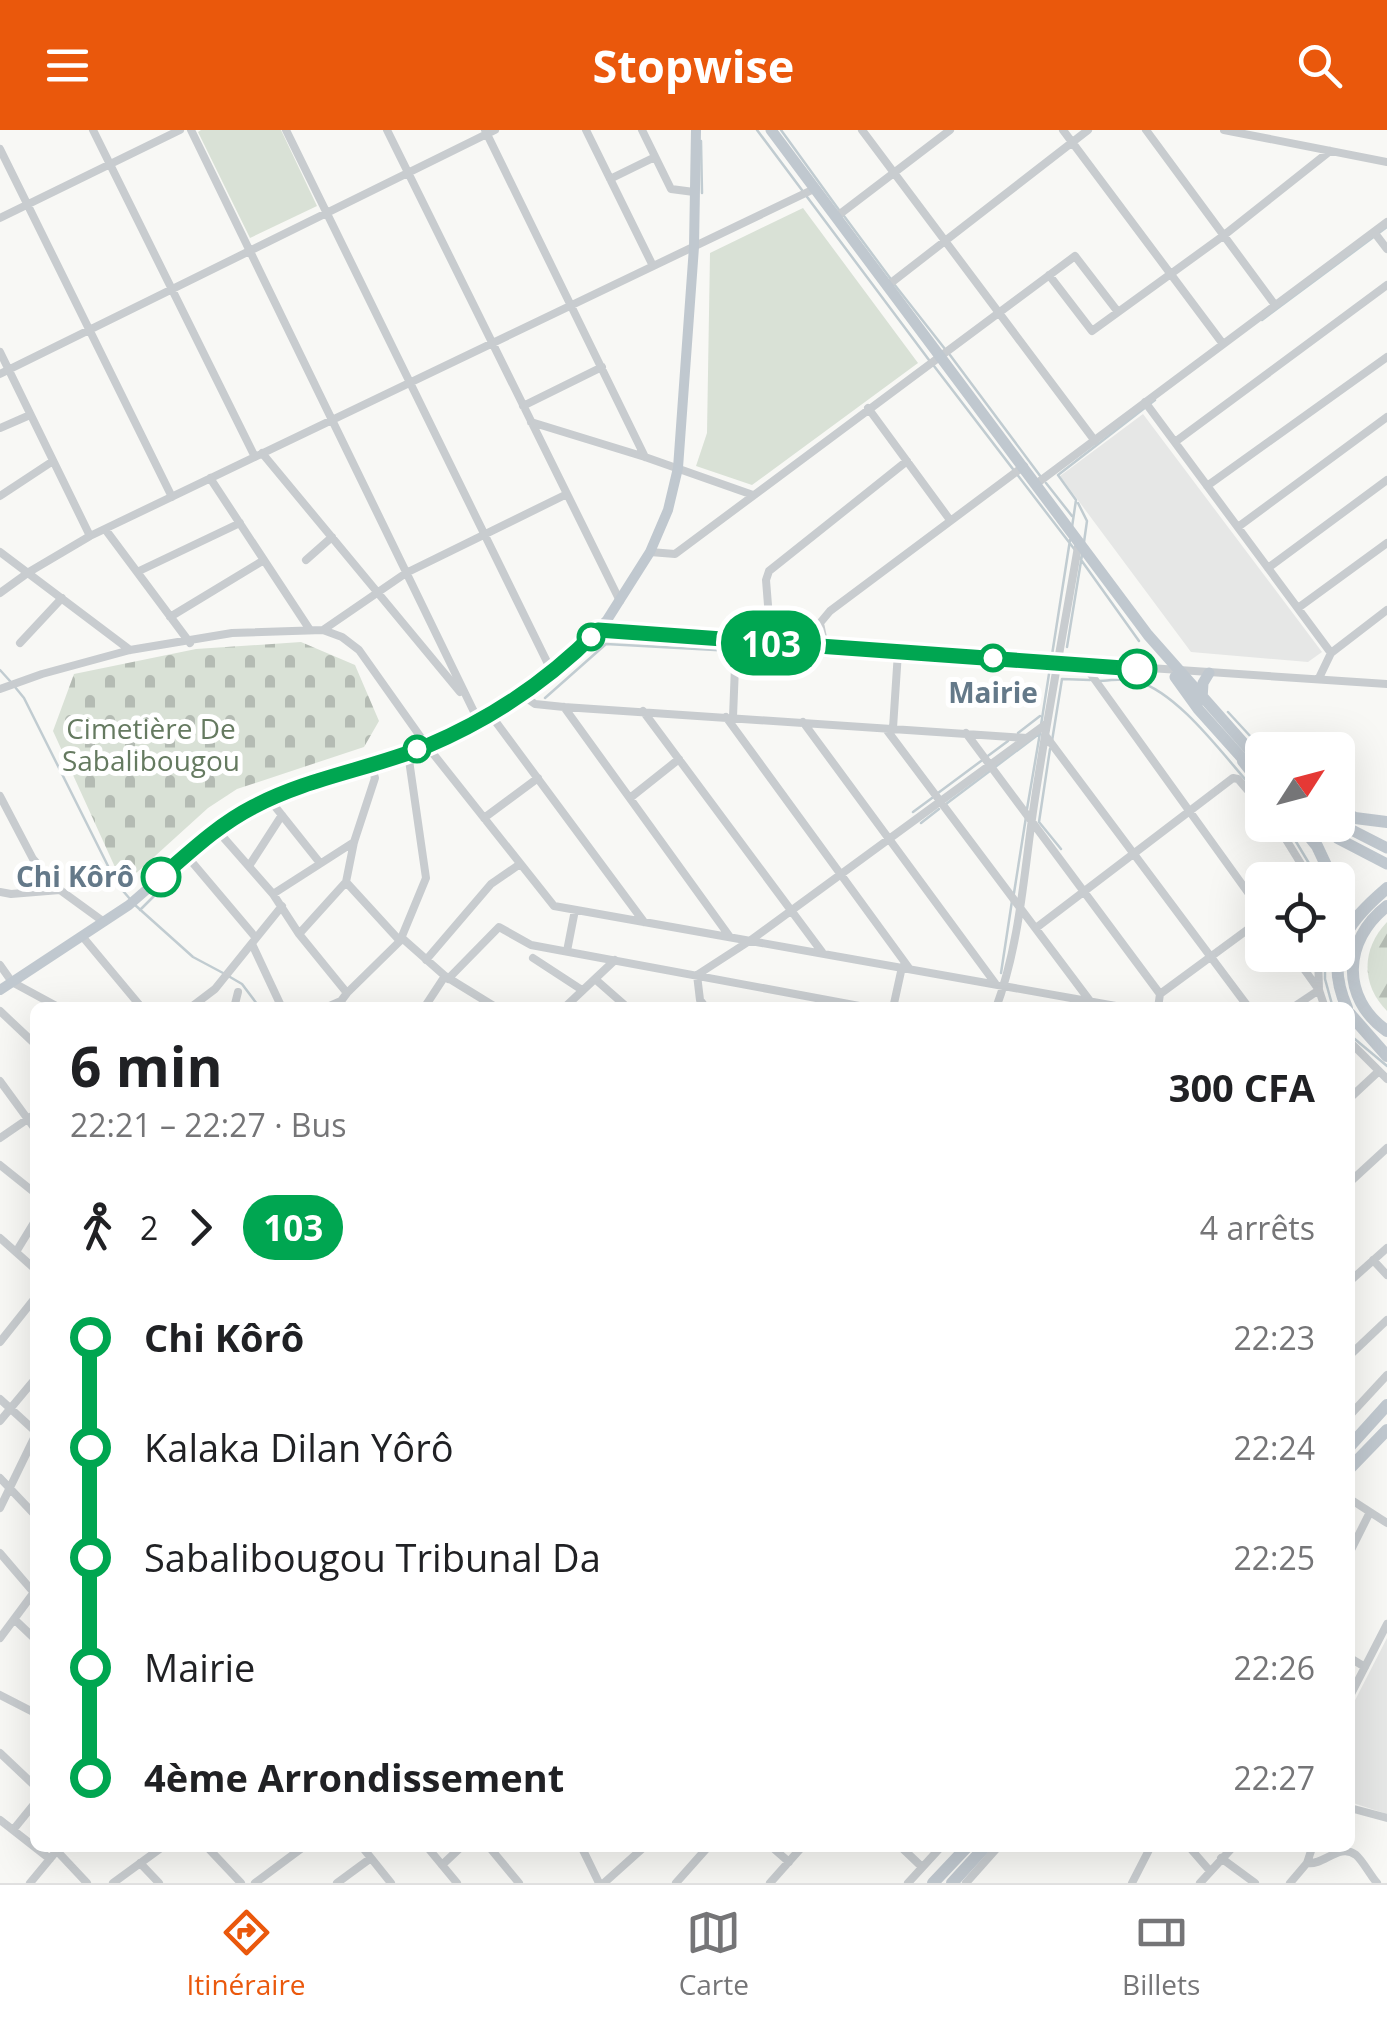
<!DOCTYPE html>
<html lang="fr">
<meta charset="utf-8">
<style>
:root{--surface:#fff;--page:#f2f2f2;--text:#202124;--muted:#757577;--line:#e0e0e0;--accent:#ea580c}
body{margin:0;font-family:"Open Sans",sans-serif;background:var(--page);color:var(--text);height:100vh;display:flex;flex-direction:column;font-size:38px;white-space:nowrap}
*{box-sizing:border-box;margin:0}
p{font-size:32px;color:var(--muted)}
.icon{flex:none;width:55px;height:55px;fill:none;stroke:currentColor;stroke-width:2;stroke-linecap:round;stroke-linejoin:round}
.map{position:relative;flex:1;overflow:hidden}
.side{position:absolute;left:30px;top:872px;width:1325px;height:850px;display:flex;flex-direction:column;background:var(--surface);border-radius:15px;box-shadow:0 10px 40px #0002}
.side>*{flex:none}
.badge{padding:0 20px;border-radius:32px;font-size:35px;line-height:65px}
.needle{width:65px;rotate:54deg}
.fabs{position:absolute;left:1245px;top:602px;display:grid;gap:20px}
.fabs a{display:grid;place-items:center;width:110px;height:110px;border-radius:15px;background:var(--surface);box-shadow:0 10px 40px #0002;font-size:50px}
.map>.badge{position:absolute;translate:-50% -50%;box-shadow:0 0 0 5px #fff}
.legs{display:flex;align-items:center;gap:15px;height:110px;padding:0 40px;font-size:32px}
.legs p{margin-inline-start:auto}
.overview{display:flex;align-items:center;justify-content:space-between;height:170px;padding:0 40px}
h1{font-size:55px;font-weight:700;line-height:75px}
ul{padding:0 40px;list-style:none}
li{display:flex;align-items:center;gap:35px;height:110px;font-size:38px}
li i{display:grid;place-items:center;width:15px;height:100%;margin:0 12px;background:currentColor}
li i::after{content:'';width:25px;height:25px;margin:-12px;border:8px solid;border-radius:50%;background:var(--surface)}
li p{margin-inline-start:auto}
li:first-child i{background:linear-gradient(#0000 50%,currentColor 0)}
li:last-child i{background:linear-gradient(currentColor 50%,#0000 0)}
header{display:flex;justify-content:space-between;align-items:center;height:130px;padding:0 40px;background:var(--accent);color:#fff;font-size:45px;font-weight:700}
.dock{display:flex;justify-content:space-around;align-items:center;height:140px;border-top:2px solid var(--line);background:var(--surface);font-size:28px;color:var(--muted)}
.dock a{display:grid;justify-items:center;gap:5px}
.dock .active{color:var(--accent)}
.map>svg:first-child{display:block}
.built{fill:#e6e7e6}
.forest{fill:url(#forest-firs)}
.cemetery{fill:url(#cemetery-stones)}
.park{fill:#d9e1d6}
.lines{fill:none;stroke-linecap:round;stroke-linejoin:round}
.stream{stroke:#c1ccd1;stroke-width:2.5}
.street{stroke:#c8cccf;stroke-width:8}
.secondary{stroke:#c0c8cf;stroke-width:10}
.primary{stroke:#c0c8cf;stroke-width:11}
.highway{stroke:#c0c8cf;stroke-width:12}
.line-1-casing{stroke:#fff;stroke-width:22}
.line-1{stroke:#00a651;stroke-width:15}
.stop-1-dot{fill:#fff;stroke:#00a651;stroke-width:5}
.labels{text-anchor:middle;stroke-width:10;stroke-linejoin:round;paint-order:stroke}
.stop-label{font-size:28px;font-weight:bold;fill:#647989;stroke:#fff}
.park-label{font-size:28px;fill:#657a60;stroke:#fff}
</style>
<header><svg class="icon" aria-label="menu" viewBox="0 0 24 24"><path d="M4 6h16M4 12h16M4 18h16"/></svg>Stopwise<svg class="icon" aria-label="search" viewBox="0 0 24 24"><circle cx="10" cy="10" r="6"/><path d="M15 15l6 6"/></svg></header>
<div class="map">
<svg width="1387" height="1753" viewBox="0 0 1387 1753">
<defs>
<pattern id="forest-firs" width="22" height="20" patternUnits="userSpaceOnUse" patternTransform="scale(2.5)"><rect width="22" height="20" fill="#d9e1d6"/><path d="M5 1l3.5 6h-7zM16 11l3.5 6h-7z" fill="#b4bbb3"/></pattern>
<pattern id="cemetery-stones" width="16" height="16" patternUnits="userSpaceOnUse" patternTransform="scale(2.5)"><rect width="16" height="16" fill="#d9e1d6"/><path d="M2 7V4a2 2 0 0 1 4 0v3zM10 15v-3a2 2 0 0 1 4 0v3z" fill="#b4bbb3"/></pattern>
</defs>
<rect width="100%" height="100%" fill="#f8f8f5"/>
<path class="built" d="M1143,284l179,238 -14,10 -117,-10 -131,-176z
M1387,1508v176l-37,-12v-92z"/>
<path class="forest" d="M1387,792v89c-26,-26 -26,-62 0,-89z"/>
<path class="cemetery" d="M301,512l54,23 24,56 -15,26 -127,42 -29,19 -75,68h-14l-66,-145 21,-57 122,-25z"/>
<path class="park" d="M201,0h80l36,76 -67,32 -52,-106z
M803,78l115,155 -166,122 -56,-19 11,-33 3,-180z"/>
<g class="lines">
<path class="stream" d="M757,0l172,230
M781,0l58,80
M701,11l1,52
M844,86l46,62
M894,154l51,65
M1262,190l125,-93
M950,225l91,122
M934,236l141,184
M1046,353l26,33
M1078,373l9,18 -3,21
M1072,397l4,-27 -18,-25 97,-75
M1079,427l60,84
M1067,517l15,-92
M741,521l151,9
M900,531l100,6
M0,540l10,11
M1098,551c13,0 27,-4 39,0 46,14 92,83 125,117
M15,557l9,11 93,186 13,15
M545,568l61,-54 127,7
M1228,582l35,38
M1041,595l29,-185
M1018,603l22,-17
M1052,611l10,-62 28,1
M1050,619l-11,73 22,27
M938,663l70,-52
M946,674l93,-70
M1027,679l13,-76
M913,682l19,-14
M921,693l18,-14
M1286,695l33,55
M224,703l24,-16
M193,728l25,-21
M1014,763l12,-76
M135,775l58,52 30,16
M140,780l47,-47
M1325,825v24l8,29
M1001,843l11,-72
M230,847l12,7 18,24
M1350,905l37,31"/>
<path class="street" d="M93,0l162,327
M191,0l287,590
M286,0l267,544
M387,0l233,471
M485,0l160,327
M586,0l67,136
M642,0l29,59 23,3
M862,0l233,311
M1063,0l160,214
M1146,0l129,175
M1224,0l163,32
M0,19l172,348
M610,49l45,-22
M836,87l114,-87
M0,88l180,-88
M1374,102l13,17
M1049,145l43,56 131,-95 107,-85
M887,156l201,-156
M0,222l90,184
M0,244l495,-244
M1145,272l186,251
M523,276l79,-39
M868,278l82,112
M531,292l114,35 108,38
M0,298l30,-13
M1175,312l212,-157
M262,323l198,239
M210,348l100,152
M1036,354l351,-262
M1207,356l180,-129
M0,366l53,-35
M1238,397l149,-110
M105,399l85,114
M0,422l130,98
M650,422l25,2 400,-298 43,56
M306,430l26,-23
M1268,438l119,-88
M137,442l103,-49
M0,463l29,-21 61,-36 724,-347
M1298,478l89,-65
M170,487l94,-57
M323,500l19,7 17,13 68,96 127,160 573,102
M598,501l789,53
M20,513l42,-45
M771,513l-5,-63 3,-9 138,-110
M799,515l21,-22
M825,517l-5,-24 10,-12 194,-145
M1085,536l177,246
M1319,548l12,-25 56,-43
M0,559l42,-15 88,-24 102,-17 91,-3 83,-57 161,-79
M522,565l13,9 29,3 463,31
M564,577l166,230
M643,581l179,241
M490,584l154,208
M726,587l183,251
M733,587l3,-76
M803,592l192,261
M893,598l5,-76
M886,599l204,272
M966,603l194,261
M1045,605l204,273
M0,666l33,63 27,31
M630,668l49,-39
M269,669l51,64
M484,688l54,-40
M1277,695l34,55
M216,699l57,65 26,40 48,59
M186,725l70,83
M249,736l33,-51
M346,752l54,59
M0,762l11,2 49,-4 44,32
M273,764l81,-52
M1036,798l197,-150 5,1 24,28
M299,804l47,-52 8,-40 21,-64 -4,-13
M82,806l60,72
M402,808l43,38 52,32
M252,814l30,64
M567,821l8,-41
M1318,825l1,35 6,18
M533,828l49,32
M426,830l65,-76 29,-20
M0,835l12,17 48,26
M448,849l51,-52 32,18 339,63
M595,849l33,29
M190,878l25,-19 67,-83
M234,878l4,-16
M325,878l16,-7
M344,878l-3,-7 6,-8 53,-52 26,-63 -18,-125
M424,878l21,-32
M564,878l51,-48
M706,878l-6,-8 -3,-25 54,-35 295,-216
M893,878l9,-41
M996,878c24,-64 28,-137 38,-203 13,-88 30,-176 45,-264
M1158,878l2,-14 102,-75
M1292,878l27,-18 -25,-35
M0,881l35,33
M1350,912l37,37
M0,951l35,48
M1350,968l29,-27
M0,1008l35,-24
M0,1035l35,28
M1350,1052l37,-34
M0,1108l35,31
M16,1122l19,-31
M1373,1130l14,15
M1350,1151l37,-33
M0,1212l35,-44
M1350,1225l37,-35
M0,1269l35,32
M1350,1285l37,-40
M0,1291l35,-42
M0,1348l35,37
M1350,1369l37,24
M0,1378l35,-72
M1350,1422l20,-40
M0,1423l35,41
M14,1489l21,20
M0,1508l35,-47
M1350,1528l15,9
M0,1565l35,18
M1350,1566l37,-72
M0,1623l35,33
M1350,1678l37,10
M0,1690l50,39
M13,1700l22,-27
M208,1718l33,35
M363,1718l28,35
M428,1718l29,35
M490,1718l29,35
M582,1718l17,35
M773,1718l16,14
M902,1718l20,19
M1190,1718l20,23
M57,1721l30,32
M1221,1728l34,25
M140,1733l19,20
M1307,1733c17,3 32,-21 49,-8 7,6 14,20 21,28
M442,1735l18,-17
M30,1753l29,-35
M113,1753l48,-35
M255,1753l47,-35
M337,1753l34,-25
M604,1753l39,-35
M676,1753l31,-35
M770,1753l31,-35
M908,1753l32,-35
M966,1753l31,-35
M1132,1753l18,-35
M1200,1753l32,-35
M1290,1753l17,-20 5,-15"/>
<path class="secondary" d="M0,860l129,-85 87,-76 35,-21 176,-62 63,-32 56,-34 61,-60 43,-68 18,-42 10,-42 16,-221 2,-117"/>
<path class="primary" d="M771,0l377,505 114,129
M1175,547l23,32 51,57
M1202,570l1,-17 6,-10
M1338,693l49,25
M1320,695l17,13 50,26"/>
<path class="highway" d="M1243,631l19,24
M1338,680l17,8 32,4
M1300,695l17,21 16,34
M1387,776c-44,34 -47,92 0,125
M1347,878c-24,-55 -1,-85 40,-120
M1350,884l37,42
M1350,1316l37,-41
M1350,1338l37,-38
M933,1753l33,-35
M952,1753l32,-35"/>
</g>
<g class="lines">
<g class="line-1-casing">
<path id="line-1" d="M161,747c29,-25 57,-52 92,-70 54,-29 118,-38 174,-61 66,-28 121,-65 171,-116l539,39"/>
</g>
<use href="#line-1" class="line-1"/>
</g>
<g class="stop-1-dot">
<circle cx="591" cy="507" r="12"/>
<circle cx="993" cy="528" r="12"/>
<circle cx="1137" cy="539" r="18"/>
<circle cx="417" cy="619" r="12"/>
<circle cx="161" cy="747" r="18"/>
</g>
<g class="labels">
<g class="stop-label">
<text x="993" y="573">Mairie</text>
<text x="134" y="757" text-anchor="end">Chi Kôrô</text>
</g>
<g class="park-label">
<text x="151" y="609">Cimetière De<tspan x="151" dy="32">Sabalibougou</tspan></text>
</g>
</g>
</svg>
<div class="fabs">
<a><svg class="needle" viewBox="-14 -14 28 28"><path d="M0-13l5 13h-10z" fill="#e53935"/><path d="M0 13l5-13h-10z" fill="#757577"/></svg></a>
<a><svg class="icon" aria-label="locate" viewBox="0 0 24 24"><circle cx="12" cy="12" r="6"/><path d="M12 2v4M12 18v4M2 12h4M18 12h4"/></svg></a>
</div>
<b class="badge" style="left:771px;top:513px;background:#00a651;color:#fff">103</b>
<section class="side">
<div class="overview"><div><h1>6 min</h1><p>22:21 – 22:27 · Bus</p></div><b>300 CFA</b></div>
<div class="legs"><svg class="icon" aria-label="walk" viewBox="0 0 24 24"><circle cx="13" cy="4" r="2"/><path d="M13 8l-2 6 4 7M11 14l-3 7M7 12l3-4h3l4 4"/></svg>2<svg class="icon" aria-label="forward" viewBox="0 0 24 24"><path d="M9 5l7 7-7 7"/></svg><b class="badge" style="background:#00a651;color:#fff">103</b><p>4 arrêts</p></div>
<ul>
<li><i style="color:#00a651"></i><b>Chi Kôrô</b><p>22:23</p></li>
<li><i style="color:#00a651"></i><span>Kalaka Dilan Yôrô</span><p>22:24</p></li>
<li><i style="color:#00a651"></i><span>Sabalibougou Tribunal Da</span><p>22:25</p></li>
<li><i style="color:#00a651"></i><span>Mairie</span><p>22:26</p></li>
<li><i style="color:#00a651"></i><b>4ème Arrondissement</b><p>22:27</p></li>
</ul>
</section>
</div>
<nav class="dock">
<a class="active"><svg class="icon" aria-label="directions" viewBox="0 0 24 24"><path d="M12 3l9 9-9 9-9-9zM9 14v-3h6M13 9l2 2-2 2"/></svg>Itinéraire</a>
<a><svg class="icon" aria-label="map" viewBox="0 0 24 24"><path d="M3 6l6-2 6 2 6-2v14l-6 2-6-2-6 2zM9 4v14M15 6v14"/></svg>Carte</a>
<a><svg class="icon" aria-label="tickets" viewBox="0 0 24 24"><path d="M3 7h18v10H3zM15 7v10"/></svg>Billets</a>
</nav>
